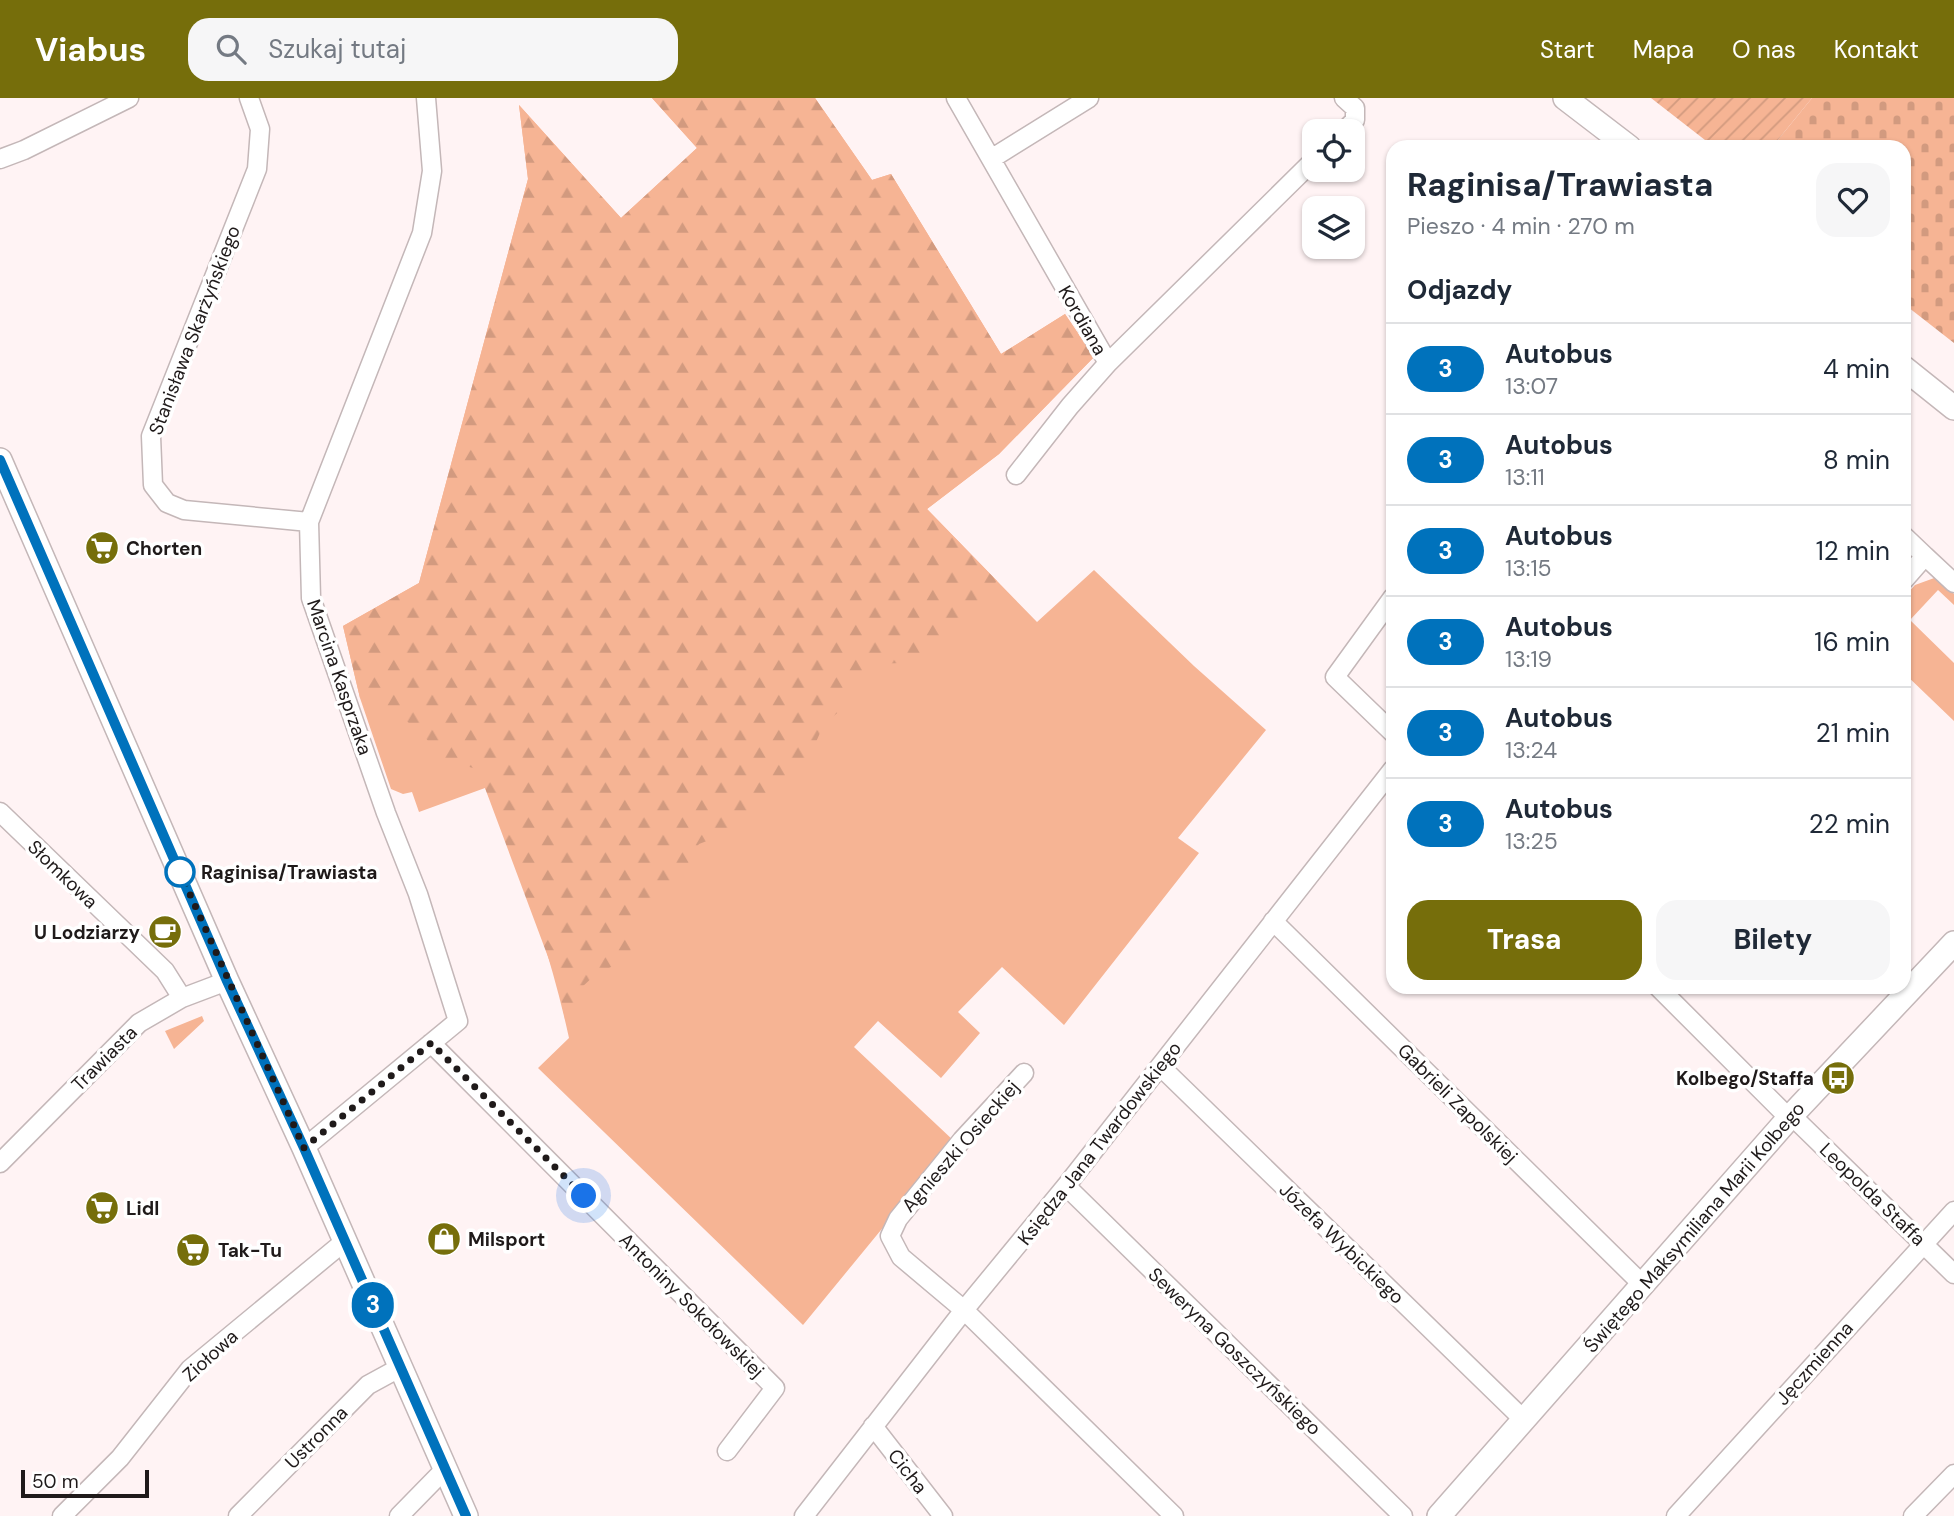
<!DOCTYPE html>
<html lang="pl">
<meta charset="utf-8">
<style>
:root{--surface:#fff;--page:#f6f6f7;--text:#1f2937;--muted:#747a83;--line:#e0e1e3;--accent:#766e0b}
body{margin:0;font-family:"DM Sans",sans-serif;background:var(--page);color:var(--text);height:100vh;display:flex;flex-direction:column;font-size:26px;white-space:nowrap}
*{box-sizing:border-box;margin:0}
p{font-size:23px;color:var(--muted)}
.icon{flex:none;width:38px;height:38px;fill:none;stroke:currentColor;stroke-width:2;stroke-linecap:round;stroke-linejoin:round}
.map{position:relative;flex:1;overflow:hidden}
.drawer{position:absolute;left:1386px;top:42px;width:525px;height:854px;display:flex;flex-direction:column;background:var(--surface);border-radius:21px;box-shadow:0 2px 5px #0004}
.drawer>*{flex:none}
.badge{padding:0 14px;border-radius:23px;font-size:24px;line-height:46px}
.tools{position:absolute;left:1302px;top:21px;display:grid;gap:14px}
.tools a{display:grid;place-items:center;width:63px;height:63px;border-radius:14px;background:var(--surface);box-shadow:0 2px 5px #0004;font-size:35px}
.scale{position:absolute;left:21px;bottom:18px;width:128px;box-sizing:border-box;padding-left:7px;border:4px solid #1f1a1a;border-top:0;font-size:19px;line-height:24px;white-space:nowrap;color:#1f1a1a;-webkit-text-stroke:5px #fff;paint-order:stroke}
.you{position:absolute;width:35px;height:35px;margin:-18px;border:5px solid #fff;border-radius:50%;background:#1a73e8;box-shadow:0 0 0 10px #1a73e833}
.map>.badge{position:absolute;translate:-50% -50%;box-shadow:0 0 0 4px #fff}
h2{padding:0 21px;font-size:26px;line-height:63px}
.round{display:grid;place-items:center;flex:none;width:74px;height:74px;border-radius:21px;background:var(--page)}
.headline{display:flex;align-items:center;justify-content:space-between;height:119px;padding:0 21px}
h1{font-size:33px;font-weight:700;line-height:52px}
.button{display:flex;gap:14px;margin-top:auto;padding:14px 21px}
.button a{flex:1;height:80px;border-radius:21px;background:var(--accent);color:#fff;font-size:28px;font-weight:700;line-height:80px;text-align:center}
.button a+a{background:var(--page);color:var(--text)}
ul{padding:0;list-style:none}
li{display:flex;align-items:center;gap:21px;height:91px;padding:0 21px;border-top:2px solid var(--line)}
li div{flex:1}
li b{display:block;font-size:26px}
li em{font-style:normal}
li .badge{min-width:77px;font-weight:700;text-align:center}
header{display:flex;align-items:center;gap:42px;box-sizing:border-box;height:98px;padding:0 35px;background:var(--accent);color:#fff}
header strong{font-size:33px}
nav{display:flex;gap:38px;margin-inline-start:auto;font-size:24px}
.search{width:490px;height:63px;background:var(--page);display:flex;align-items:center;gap:18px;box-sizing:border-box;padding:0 24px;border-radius:21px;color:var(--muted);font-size:26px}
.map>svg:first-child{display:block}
.grass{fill:#f6b494}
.forest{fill:url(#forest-firs)}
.cemetery{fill:url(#cemetery-stones)}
.garden{fill:url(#garden-furrows)}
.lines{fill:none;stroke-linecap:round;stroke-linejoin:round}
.minor-casing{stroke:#c4b7b8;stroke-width:21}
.tertiary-casing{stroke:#c4b7b8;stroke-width:26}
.minor{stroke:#fff;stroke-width:18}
.tertiary{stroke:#fff;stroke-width:23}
.line-casing{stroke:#fff;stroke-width:16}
.line{stroke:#0072bc;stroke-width:10}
.walk{stroke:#1f1a1a;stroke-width:7;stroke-dasharray:0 12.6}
.stop-dot{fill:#fff;stroke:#0072bc;stroke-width:3.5}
.labels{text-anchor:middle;stroke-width:7;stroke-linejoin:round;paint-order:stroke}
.street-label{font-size:19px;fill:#1f1a1a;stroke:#fff}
.poi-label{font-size:19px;font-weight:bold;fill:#1f1a1a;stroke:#fff;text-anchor:start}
.stop-label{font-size:19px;font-weight:bold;fill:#1f1a1a;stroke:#fff;text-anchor:start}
</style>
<header>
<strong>Viabus</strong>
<div class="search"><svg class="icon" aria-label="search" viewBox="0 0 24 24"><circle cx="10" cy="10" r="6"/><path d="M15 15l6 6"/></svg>Szukaj tutaj</div>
<nav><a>Start</a><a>Mapa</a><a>O nas</a><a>Kontakt</a></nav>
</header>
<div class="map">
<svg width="1954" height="1418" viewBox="0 0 1954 1418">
<defs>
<pattern id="forest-firs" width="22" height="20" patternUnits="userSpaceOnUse" patternTransform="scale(1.75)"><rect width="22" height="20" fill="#f6b494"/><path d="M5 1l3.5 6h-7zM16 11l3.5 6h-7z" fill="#d29a7f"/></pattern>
<pattern id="cemetery-stones" width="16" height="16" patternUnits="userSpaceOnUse" patternTransform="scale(1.75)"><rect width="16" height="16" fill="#f6b494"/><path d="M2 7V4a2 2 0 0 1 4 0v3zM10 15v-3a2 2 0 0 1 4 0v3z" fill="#d29a7f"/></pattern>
<pattern id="garden-furrows" width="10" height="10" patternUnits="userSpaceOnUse" patternTransform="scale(1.75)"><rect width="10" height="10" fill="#f6b494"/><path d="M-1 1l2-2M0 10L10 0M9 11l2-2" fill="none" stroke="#d29a7f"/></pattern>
</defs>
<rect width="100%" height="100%" fill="#fff3f4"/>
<path class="grass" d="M652,0h163l57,82 19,-6 110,180 64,-40 29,43 -95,97 -72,55 110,113 57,-52 100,96 72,64 -88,108 21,15 -135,172 -62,-58 -44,45 22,21 -39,45 -63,-57 -24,26 100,94 -151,184 -265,-257 31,-30c-18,-83 -48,-172 -84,-250l-66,24 -7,-20 -9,2 -12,-5 -31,-91 -17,-72 76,-43 109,-404 -9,-74 102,113 76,-70z
M1937,479l17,17v11l-16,-15 -28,30 44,43v58l-50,-48v-76l11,-12z
M202,918l2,5 -30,28 -9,-18z"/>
<path class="forest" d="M652,0h163l57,82 19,-6 110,180 64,-40 29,43 -95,97 -72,55 70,72 -53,57 -19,16 -24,9 -26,1 -12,7 -22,39 -17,14 -21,47 -14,17 -43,38 -47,18 -8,11 -9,30 -10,11 -29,20 -7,9 -7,33 -34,17 -13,12 -17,32 -8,-38 -72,-193 -9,-19 -13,-4h-15l-11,-5 -9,-19 -8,-10 -40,-29 -20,-4 -17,-72 76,-43 109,-404 -9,-74 102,113 76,-70z"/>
<path class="cemetery" d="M1812,0h142v245l-50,-39v-157h-132z"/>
<path class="garden" d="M1651,0h161l-40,49h-58z"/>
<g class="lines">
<g class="minor-casing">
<path id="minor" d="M249,0l11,31 -3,40 -106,267 2,49 14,18 17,7 125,12
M956,0l152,265 206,-203
M1344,33l11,-11v-12l-11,-10
M0,61l24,-9 105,-52
M991,61l98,-61
M1016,377l54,-69 38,-43
M1904,438l21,20 -21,24
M1925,458l29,27
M1393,499l-58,80 58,56
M0,714l165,159 17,27
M1273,823l370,364
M1658,889l131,131
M431,945l344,345 -48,63
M1160,968l364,354
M1024,975l-62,67 -64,79 -8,17 11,21 63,53 210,206
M1791,1017l163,159
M304,1050l154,-127 -40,-127 -32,-81 -75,-215 -2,-76 113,-289 10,-62 -6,-73
M0,1065l139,-140 43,-25 45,-17
M1066,1088l337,330
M873,1328l70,90
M62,1418l58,-58 70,-89 155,-128
M238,1418l130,-131 33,-18
M399,1418l46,-47
M804,1418l160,-206 102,-124 327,-417
M1676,1418l278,-305
M1913,1418l41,-42"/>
</g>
<g class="tertiary-casing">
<path id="tertiary" d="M1565,0l64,49
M1904,270l50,40
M0,362l227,521 77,167 162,368
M1439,1418l350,-398 165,-175"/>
</g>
<use href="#minor" class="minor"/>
<use href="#tertiary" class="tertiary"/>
</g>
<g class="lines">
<g class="line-casing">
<path id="line" d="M0,362l227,521 77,167 162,368"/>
</g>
<use href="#line" class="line"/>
<path class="walk" d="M180,774l124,276 127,-105 153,153"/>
</g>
<defs>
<g id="supermarket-disc" transform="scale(1.75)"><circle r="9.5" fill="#766e0b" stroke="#fff"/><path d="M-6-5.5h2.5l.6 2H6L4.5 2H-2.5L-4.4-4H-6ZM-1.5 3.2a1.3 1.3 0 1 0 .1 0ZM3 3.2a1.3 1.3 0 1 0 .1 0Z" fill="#fff"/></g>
<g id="cafe-disc" transform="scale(1.75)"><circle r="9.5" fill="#766e0b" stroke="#fff"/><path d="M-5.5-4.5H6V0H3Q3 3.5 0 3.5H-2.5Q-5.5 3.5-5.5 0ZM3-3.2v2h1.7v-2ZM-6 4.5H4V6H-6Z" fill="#fff"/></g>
<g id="bus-disc" transform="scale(1.75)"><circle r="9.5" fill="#766e0b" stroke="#fff"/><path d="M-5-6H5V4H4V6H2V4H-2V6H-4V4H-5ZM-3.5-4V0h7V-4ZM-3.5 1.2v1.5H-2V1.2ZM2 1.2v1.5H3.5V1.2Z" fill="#fff"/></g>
<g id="shop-disc" transform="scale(1.75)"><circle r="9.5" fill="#766e0b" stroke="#fff"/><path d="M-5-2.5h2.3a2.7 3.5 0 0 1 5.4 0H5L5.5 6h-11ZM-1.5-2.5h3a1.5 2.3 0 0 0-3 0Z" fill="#fff"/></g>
</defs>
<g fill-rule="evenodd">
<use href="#supermarket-disc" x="102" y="450"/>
<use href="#cafe-disc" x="165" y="834"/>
<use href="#bus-disc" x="1838" y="980"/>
<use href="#supermarket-disc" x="102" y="1110"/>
<use href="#shop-disc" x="444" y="1141"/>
<use href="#supermarket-disc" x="193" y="1152"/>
</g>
<circle class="stop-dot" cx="180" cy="774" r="14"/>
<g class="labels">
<g class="street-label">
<text transform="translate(1083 222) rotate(60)" y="7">Kordiana</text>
<text transform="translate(194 232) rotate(-69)" y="7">Stanisława Skarżyńskiego</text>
<text transform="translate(340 579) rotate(71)" y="7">Marcina Kasprzaka</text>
<text transform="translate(63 776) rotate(44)" y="7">Słomkowa</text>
<text transform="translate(104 960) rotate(-45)" y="7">Trawiasta</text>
<text transform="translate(1458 1005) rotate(45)" y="7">Gabrieli Zapolskiej</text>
<text transform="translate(1099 1045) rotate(-52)" y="7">Księdza Jana Twardowskiego</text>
<text transform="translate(960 1048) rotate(-49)" y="7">Agnieszki Osieckiej</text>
<text transform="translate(1873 1096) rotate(44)" y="7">Leopolda Staffa</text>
<text transform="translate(1694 1129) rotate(-49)" y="7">Świętego Maksymiliana Marii Kolbego</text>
<text transform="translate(1342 1145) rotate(44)" y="7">Józefa Wybickiego</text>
<text transform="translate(692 1207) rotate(45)" y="7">Antoniny Sokołowskiej</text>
<text transform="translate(1235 1253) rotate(44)" y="7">Seweryna Goszczyńskiego</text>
<text transform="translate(210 1257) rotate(-42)" y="7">Ziołowa</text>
<text transform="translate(1814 1265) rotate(-48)" y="7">Jęczmienna</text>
<text transform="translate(316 1339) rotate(-45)" y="7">Ustronna</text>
<text transform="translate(908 1373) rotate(52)" y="7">Cicha</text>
</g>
<g class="poi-label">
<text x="126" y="457">Chorten</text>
<text x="140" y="841" text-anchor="end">U Lodziarzy</text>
<text x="1814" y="987" text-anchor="end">Kolbego/Staffa</text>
<text x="126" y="1117">Lidl</text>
<text x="468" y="1148">Milsport</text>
<text x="218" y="1159">Tak-Tu</text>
</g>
<g class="stop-label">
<text x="201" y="781">Raginisa/Trawiasta</text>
</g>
</g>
</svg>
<div class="tools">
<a><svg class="icon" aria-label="locate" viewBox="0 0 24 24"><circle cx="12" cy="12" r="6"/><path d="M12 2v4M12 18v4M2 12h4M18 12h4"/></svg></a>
<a><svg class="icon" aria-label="layers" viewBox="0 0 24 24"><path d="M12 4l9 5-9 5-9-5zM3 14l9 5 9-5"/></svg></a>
</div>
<div class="scale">50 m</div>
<div class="you" style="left:584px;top:1098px"></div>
<b class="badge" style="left:373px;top:1207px;background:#0072bc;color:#fff">3</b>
<section class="drawer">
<div class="headline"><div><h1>Raginisa/Trawiasta</h1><p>Pieszo · 4 min · 270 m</p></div><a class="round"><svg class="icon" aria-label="heart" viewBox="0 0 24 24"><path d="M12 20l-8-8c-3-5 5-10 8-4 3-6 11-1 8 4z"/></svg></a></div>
<h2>Odjazdy</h2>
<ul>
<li><span class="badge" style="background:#0072bc;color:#fff">3</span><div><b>Autobus</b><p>13:07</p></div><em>4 min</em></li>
<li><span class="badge" style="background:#0072bc;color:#fff">3</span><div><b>Autobus</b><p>13:11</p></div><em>8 min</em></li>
<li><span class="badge" style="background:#0072bc;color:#fff">3</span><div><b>Autobus</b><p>13:15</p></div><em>12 min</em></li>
<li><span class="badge" style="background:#0072bc;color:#fff">3</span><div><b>Autobus</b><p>13:19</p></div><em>16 min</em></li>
<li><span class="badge" style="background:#0072bc;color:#fff">3</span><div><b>Autobus</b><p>13:24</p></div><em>21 min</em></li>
<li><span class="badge" style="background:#0072bc;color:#fff">3</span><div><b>Autobus</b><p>13:25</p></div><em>22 min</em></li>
</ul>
<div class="button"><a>Trasa</a><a>Bilety</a></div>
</section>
</div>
